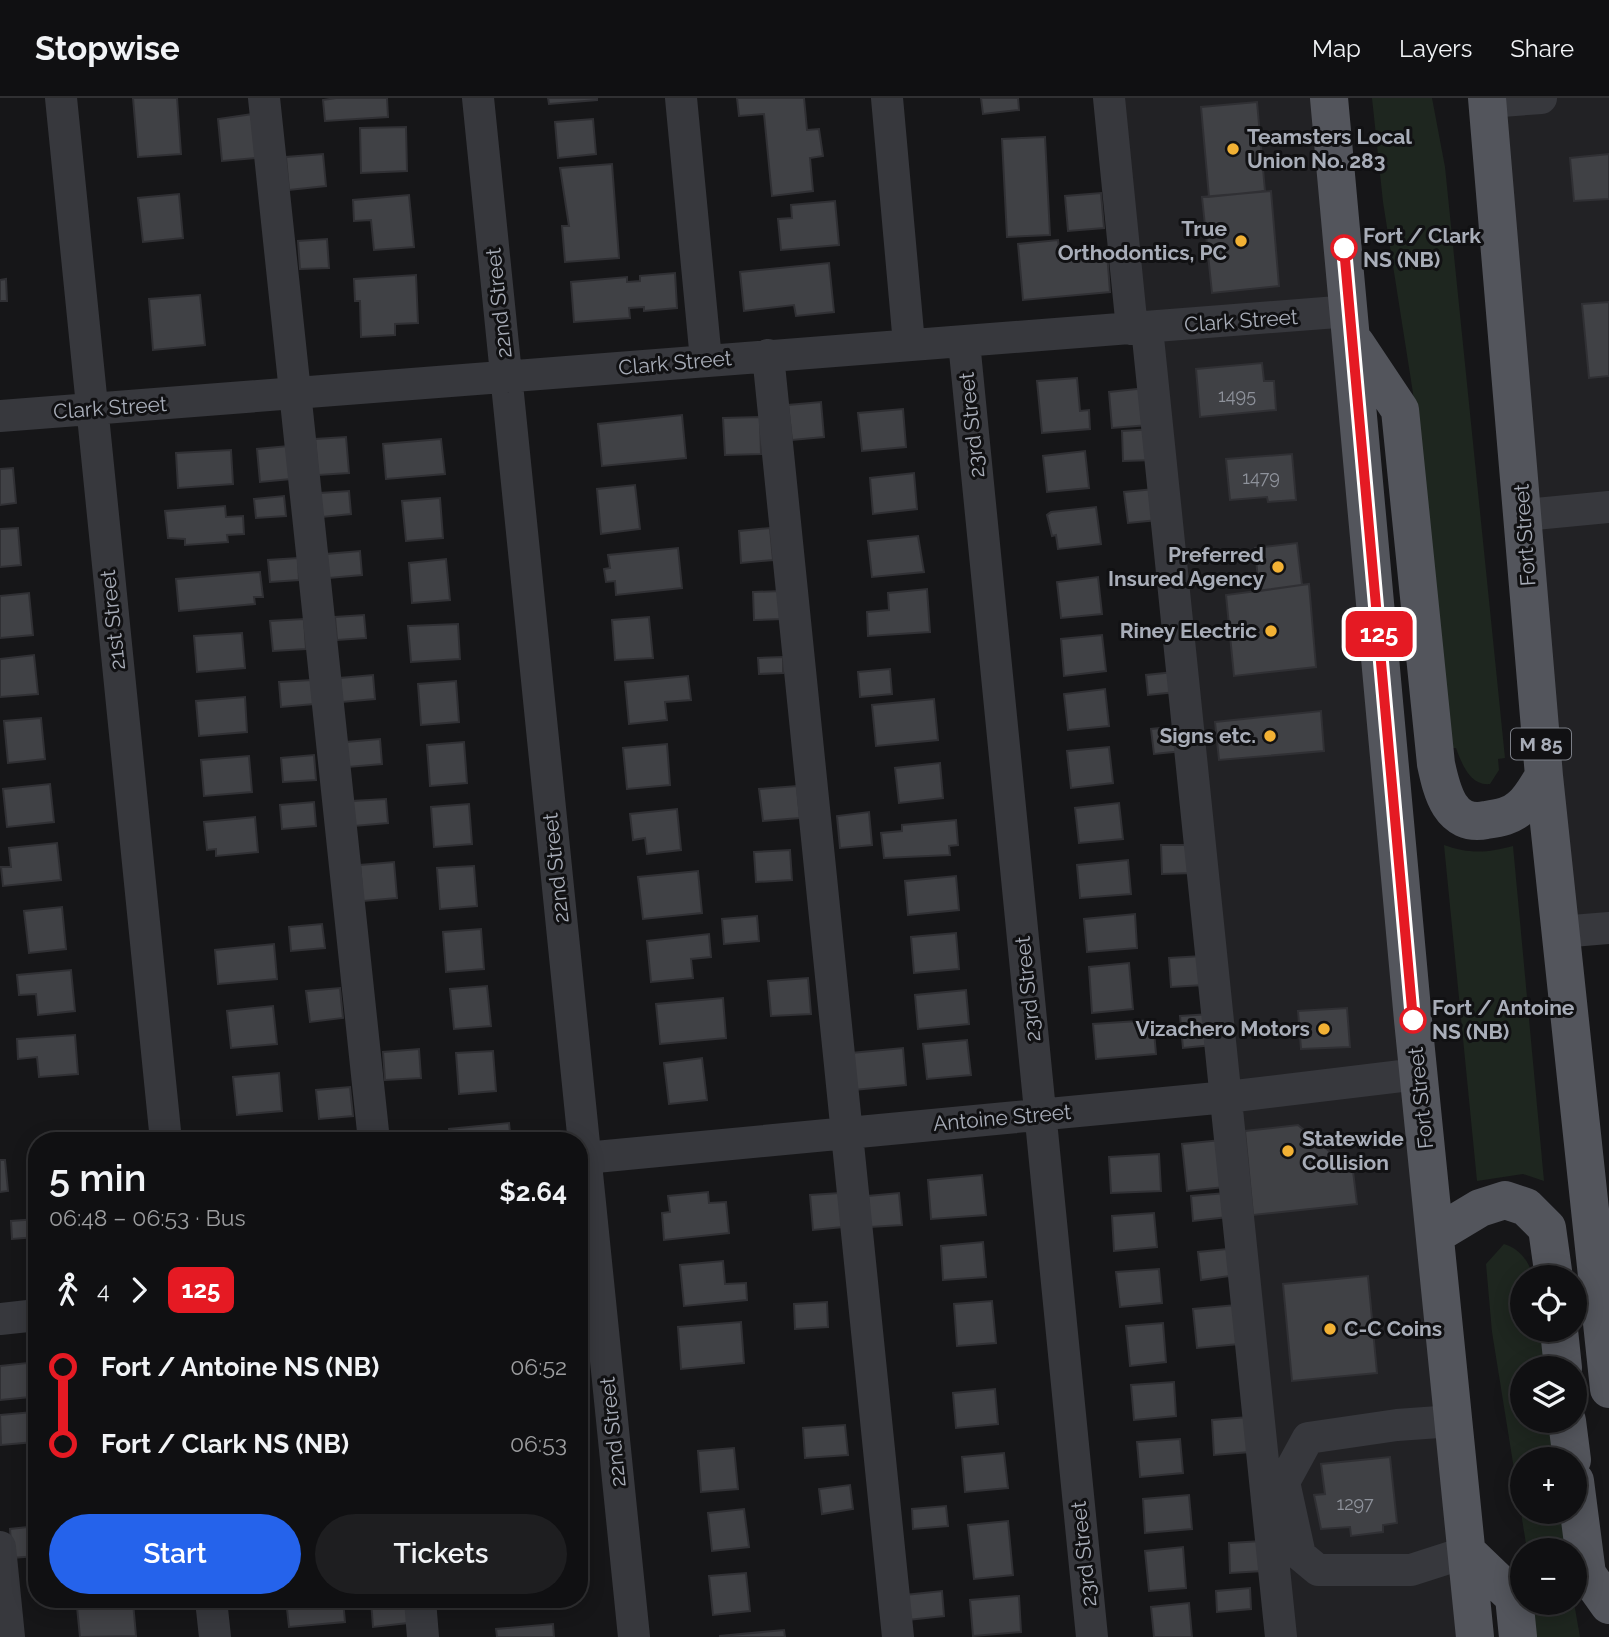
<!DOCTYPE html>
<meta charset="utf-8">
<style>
:root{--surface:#101012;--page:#1e1e20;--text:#f1f3f6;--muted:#9c9d9f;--line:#303032;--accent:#2563eb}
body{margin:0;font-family:Raleway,sans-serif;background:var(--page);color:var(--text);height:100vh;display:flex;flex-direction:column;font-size:26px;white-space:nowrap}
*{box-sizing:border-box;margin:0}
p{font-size:23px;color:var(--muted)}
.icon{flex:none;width:38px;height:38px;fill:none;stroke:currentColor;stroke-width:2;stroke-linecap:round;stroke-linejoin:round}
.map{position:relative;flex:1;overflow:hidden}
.details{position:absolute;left:28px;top:1034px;width:560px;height:476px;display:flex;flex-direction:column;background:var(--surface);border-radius:28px;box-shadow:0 4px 18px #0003,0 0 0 2px var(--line)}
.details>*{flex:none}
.badge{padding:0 14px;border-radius:10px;font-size:24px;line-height:46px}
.controls{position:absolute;left:1510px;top:1167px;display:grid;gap:14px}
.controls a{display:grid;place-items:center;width:77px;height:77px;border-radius:50%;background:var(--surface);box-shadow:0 4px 18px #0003,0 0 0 2px var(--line);font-size:35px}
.map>.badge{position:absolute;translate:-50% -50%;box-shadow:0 0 0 4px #fff}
.legs{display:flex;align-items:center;gap:10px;height:77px;padding:0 21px;font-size:23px}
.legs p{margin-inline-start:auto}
.overview{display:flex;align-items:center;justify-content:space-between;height:119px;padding:0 21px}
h1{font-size:38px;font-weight:600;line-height:52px}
.cta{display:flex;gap:14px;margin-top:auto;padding:14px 21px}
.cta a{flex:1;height:80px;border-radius:42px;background:var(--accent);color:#fff;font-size:28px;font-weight:600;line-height:80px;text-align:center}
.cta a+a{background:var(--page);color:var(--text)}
ul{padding:0 21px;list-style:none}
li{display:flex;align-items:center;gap:24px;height:77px;font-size:26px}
li i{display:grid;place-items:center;width:10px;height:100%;margin:0 9px;background:currentColor}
li i::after{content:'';width:18px;height:18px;margin:-9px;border:5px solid;border-radius:50%;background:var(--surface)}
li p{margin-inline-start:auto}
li:first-child i{background:linear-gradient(#0000 50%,currentColor 0)}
li:last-child i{background:linear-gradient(currentColor 50%,#0000 0)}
header{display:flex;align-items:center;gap:42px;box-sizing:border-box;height:98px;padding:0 35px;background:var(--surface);border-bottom:2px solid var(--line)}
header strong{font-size:33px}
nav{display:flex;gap:38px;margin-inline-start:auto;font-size:24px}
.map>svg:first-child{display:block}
.built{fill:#222225}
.green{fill:#1e261f}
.building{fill:#404145;stroke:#303034;stroke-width:2}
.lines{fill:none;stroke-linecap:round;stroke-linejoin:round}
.minor{stroke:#37383d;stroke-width:32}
.major{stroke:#53555c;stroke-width:38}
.line-1-casing{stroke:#fff;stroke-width:16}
.line-1{stroke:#e51a23;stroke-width:10}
.poi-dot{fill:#f2b134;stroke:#111113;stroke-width:2.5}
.stop-1-dot{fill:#fff;stroke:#e51a23;stroke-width:3.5}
.labels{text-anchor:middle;stroke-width:6;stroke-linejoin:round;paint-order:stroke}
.number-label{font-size:18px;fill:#8e929b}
.shield{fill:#111113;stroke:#7b7e86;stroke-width:2}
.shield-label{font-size:19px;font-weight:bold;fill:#a8adb8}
.poi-label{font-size:21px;font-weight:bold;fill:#a8adb8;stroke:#111113;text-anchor:end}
.stop-label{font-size:21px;font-weight:bold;fill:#a8adb8;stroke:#111113;text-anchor:start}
.street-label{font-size:21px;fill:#a8adb8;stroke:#111113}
</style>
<header>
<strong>Stopwise</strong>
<nav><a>Map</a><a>Layers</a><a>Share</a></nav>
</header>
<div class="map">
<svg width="1609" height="1539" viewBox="0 0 1609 1539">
<rect width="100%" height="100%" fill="#161618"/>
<path class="built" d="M1109,0h220l145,1539h-193z
M1487,0h122v830l-49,4z"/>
<path class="green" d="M1372,0h60l13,69 60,591 -7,1 1,11 -9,14c-20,2 -28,-20 -34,-36h-7l-36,-355 -30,-191z
M1444,747c25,9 43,8 69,1l31,335 -21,-7 -46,7z
M1504,1146c16,5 25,17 29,33l-11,1v52h26l4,38h-30v53h35l3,38 -38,1v52h43l4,38h-42l-35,-218 -6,-68z
M1532,1505h42l6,34h-45z"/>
<path class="building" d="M133,0h44l4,56 -43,3z
M336,0h51l1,19 -63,4 -2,-21z
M548,0h49v2l-48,4z
M737,0h67l3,32 12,-1 4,27 -13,2 3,33 -41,5 -8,-82 -25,2z
M981,0h37l1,12 -36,4z
M1257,4l8,89 -56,6 -8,-90z
M253,16l4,44 -35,3 -4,-42z
M593,21l3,35 -38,4 -3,-36z
M406,29l1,44 -46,2 -1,-45z
M1045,39l5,98 -43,2 -5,-98z
M323,56l3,32 -37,4 -3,-33z
M1609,56v45l-35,2 -4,-43z
M612,66l7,94 -54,4 -3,-36h7l-9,-58z
M1271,93l8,95 -67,7 -10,-96z
M1101,95l3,35 -36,3 -3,-35z
M179,96l4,44 -40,4 -5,-44z
M409,97l5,52 -40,3 -3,-30 -17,1 -1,-21z
M835,103l4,44 -58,5 -3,-31 14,-1 -1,-13z
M327,141l2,29 -29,1 -2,-28z
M1058,142l2,17 47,-5 3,40 -87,8 -5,-56z
M829,165l5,49 -38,4 -2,-11 -50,6 -4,-39z
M675,175l2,35 -33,3v-4l-15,1 1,10 -56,4 -3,-40 56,-5v5l13,-1v-5z
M416,177l2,48 -23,1v11l-34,2 -1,-36h-5l-1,-22z
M6,181l1,22h-7v-21z
M200,197l5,50 -52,5 -4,-51z
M1609,204v74l-20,2 -7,-74z
M1262,265l2,18h10l2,29 -76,7 -4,-48z
M1077,280l3,33 9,-1 1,19 -48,4 -5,-52z
M1146,290l3,37 -37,3 -3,-36z
M821,304l3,35 -32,3 -4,-35z
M903,311l3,38 -44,4 -4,-38z
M682,317l4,43 -84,8 -4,-42z
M760,319l1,37 -36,1 -2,-37z
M1153,331l2,31 -32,1 -1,-30z
M346,339l3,36 -31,2 -3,-36z
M441,341l4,35 -59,5 -3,-35z
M288,348l3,33 -31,3 -3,-33z
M231,352l2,34 -55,4 -2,-35z
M1085,353l4,37 -42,4 -4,-36z
M1292,356l4,46 -28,2 -1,-5 -37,3 -4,-41z
M13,370l3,35 -16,2v-36z
M914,375l3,36 -44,5 -3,-36z
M635,387l5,44 -39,5 -4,-45z
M1154,391l4,31 -30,3 -4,-31z
M349,393l2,23 -29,3 -2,-24z
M284,398l2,20 -30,2 -2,-19z
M440,400l3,40 -37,3 -4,-40z
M225,408l1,11 17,-1 1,18 -17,1 1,7 -43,3v-6l-17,-1 -3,-27z
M1096,409l5,37 -43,5 -2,-14 -4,1 -5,-21 4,-3z
M18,430l3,37 -21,2v-38z
M770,430l3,32 -32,3 -2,-32z
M918,438l6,36 -52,5 -4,-36z
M1297,445l5,42 -43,6 -4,-43z
M678,450l4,40 -66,7 -1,-14 -9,1 -2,-13 6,-1 -2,-13z
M360,453l2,24 -33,3 -3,-24z
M298,460l1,22 -29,2 -2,-22z
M446,461l4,41 -38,3 -3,-40z
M260,474l3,25h-9l1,7 -76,7 -3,-32z
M1098,479l4,37 -41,4 -4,-36z
M1309,486l7,83 -82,9 -8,-81z
M927,491l3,43 -62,4 -1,-24 22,-2 -1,-17z
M782,493l1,28 -29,1 -1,-28z
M29,495l4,42 -33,3v-42z
M364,517l2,23 -29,2 -2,-23z
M649,519l4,41 -38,2 -3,-40z
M304,521l2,30 -33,2 -3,-30z
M458,526l2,35 -49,3 -3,-36z
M242,535l3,35 -48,4 -3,-36z
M1102,537l4,36 -42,5 -3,-37z
M34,557l4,39 -38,3v-38z
M783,559v16l-24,1 -1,-16z
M890,571l2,25 -32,3 -2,-25z
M1174,574l2,20 -28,3 -2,-20z
M373,577l2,24 -33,3 -2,-24z
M688,578l3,24 -26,2 2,18 -38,4 -4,-42z
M312,582l2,24 -33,3 -2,-25z
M456,583l3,41 -38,3 -3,-41z
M1105,591l4,37 -41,4 -4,-36z
M245,599l2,35 -48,4 -3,-35z
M934,601l4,41 -62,6 -4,-41z
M1321,613l3,40 -105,9 -4,-38z
M41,620l4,41 -37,4 -4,-42z
M1180,628l3,25 -29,3 -3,-25z
M380,641l2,25 -34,3 -2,-25z
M464,644l3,41 -37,3 -3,-41z
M667,646l3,41 -43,4 -4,-41z
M1109,649l4,36 -42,5 -4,-37z
M314,657l2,25 -33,2 -2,-24z
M249,658l3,36 -48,4 -3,-36z
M940,665l3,35 -44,5 -4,-35z
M50,686l4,38 -47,5 -4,-38z
M797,688l3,32 -37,3 -4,-32z
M386,701l2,24 -34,3 -2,-25z
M314,704l2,24 -34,3 -2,-24z
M1119,705l4,36 -44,4 -4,-35z
M469,706l3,40 -38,3 -3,-40z
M677,711l4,41 -34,4 -2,-16 -12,2 -3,-26z
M869,714l3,33 -32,3 -3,-32z
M255,719l3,35 -42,4v-7l-9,1 -3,-28z
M956,722l2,25 -9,1 1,9 -66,3 -3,-25 21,-2v-6z
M57,745l4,37 -58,6 -2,-19h10l-2,-19z
M1161,747h30l2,28 -31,1z
M790,752l2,30 -36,2 -2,-30z
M1128,762l3,34 -51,4 -3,-33z
M394,764l3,36 -34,3 -3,-36z
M474,768l3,40 -37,3 -3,-41z
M698,773l4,42 -59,6 -5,-42z
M956,778l3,34 -51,5 -3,-34z
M62,809l4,42 -37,4 -5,-42z
M1135,816l2,34 -50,4 -3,-33z
M757,818l2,25 -35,3 -2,-25z
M322,826l3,24 -34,3 -2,-24z
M481,831l3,40 -38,3 -3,-40z
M956,835l3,36 -45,4 -3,-36z
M709,836l2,23 -20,2 2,19 -42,4 -4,-41z
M274,846l3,35 -59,5 -3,-34z
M1202,858l2,29 -33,2 -2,-29z
M1129,865l4,46 -41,4 -3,-46z
M71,872l4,41 -37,4 -2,-21 -17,1 -2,-20z
M808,880l3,36 -40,2 -3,-35z
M487,888l4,40 -37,3 -4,-40z
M340,890l3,30 -33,4 -4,-31z
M966,892l3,34 -51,5 -3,-34z
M723,900l3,40 -66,6 -4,-40z
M273,908l4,38 -46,4 -4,-37z
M1347,910l3,39 -49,2 -3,-38z
M1210,916l3,31 -30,3 -3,-32z
M1153,922l3,34 -60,5 -3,-35z
M75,937l3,39 -39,3 -2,-20 -19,2 -1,-20z
M967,942l4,35 -44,4 -4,-35z
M903,950l3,37 -52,5 -3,-37z
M419,951l2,29 -36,2 -2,-28z
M493,953l3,40 -37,3 -3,-41z
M702,960l5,42 -38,4 -5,-41z
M279,975l3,38 -45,4 -4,-38z
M350,989l3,29 -34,3 -3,-29z
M509,1025l2,18h-61l-1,-12z
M1298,1027l55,46 4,33 -104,11 -8,-84z
M1221,1042l4,47 -38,4 -5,-47z
M1159,1056l2,37 -50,2 -2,-36z
M0,1062h5l3,31 -8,1z
M982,1077l4,40 -55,4 -3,-39z
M708,1094l1,11 17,-1 3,31 -65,7 -2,-27 8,-1 -2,-16z
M840,1095l3,34 -30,3 -3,-35z
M899,1095l3,32 -32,2 -2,-31z
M1226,1095l2,24 -35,4 -2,-25z
M1154,1115l3,34 -43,4 -2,-35z
M37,1121v18l-25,2 -1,-18z
M983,1144l3,35 -43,3 -2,-34z
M1227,1151l3,27 -29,4 -3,-28z
M723,1163l2,23 21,-1 1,17 -63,6 -4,-41z
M1159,1171l3,34 -42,4 -4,-35z
M1368,1178l9,97 -85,8 -9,-97z
M992,1203l4,42 -39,3 -3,-42z
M827,1204l1,25 -33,2 -1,-25z
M1236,1207l3,39 -42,4 -4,-39z
M741,1224l3,41 -63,6 -3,-42z
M1163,1225l3,39 -36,4 -4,-40z
M27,1265l3,34 -30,3v-34z
M1174,1284l2,34 -42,4 -3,-35z
M995,1291l3,35 -42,4 -3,-35z
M33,1314l2,30 -34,3 -1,-30z
M1248,1319l2,35 -36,3 -2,-35z
M845,1327l3,30 -43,3 -2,-30z
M1180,1341l3,34 -43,4 -3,-35z
M734,1350l4,41 -37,3 -3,-41z
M1004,1355l4,35 -43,4 -3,-35z
M1390,1359l7,66 -14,2v7l-32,4 -1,-9 -29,2 -7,-34 11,-1 -4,-30z
M850,1387l3,24 -31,5 -3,-25z
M1189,1397l3,34 -47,4 -2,-34z
M946,1408l2,20 -35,3 -1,-20z
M744,1411l5,38 -37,4 -4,-38z
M1008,1423l5,54 -39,4 -6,-54z
M37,1428v30l-25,2 -2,-29z
M1262,1443l1,30 -33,2 -1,-30z
M1183,1449l3,41 -37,3 -4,-40z
M746,1475l4,38 -37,4 -4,-39z
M1250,1490l1,21 -34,3 -1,-21z
M942,1493l2,25 -36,4 -3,-25z
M1019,1498l2,36 -48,4 -3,-36z
M286,1502h57l2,22 -56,5z
M371,1502h35l2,23 -35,4z
M133,1504l3,34 -56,1 -3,-30z
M1189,1505l3,34h-38l-3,-30z
M553,1526l1,13h-57l-1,-8z
M784,1532l1,7h-65v-1z"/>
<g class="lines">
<path class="minor" d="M61,0l105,1043
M264,0l110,1043
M478,0l156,1539
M681,0l25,262
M887,0l22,246
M1109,0l23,231
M1488,4l53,-4
M1147,230l134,1309
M964,244l128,1295
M768,257l130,1282
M0,318l1350,-105
M1524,417l85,-8
M1560,834l49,-4
M585,1060l642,-61 191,-23
M0,1221l37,-4
M1453,1323l-56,4 -89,13 -24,44 16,73 18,15h93l56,-18
M0,1449l9,90
M211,1502l4,37
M420,1502l3,37"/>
<path class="major" d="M1329,0l84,922 62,617
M1487,0l57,678 65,613
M1356,246l44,66 36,354c6,28 14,63 50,56 14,-2 25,-4 35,-13 10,-8 16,-21 23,-31
M1435,1137l45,-27 25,-8 21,7 21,21 7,50
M1559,1232l4,38
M1567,1323l5,39
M1575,1383l12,93 22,31
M1467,1454l47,45 4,40"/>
</g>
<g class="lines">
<g class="line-1-casing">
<path id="line-1" d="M1344,150l69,772"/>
</g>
<use href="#line-1" class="line-1"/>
</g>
<g class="poi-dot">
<circle cx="1233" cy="51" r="7"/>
<circle cx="1241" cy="143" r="7"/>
<circle cx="1278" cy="469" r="7"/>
<circle cx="1271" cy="533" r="7"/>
<circle cx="1270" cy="638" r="7"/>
<circle cx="1324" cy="931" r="7"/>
<circle cx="1288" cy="1053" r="7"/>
<circle cx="1330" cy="1231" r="7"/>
</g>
<g class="stop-1-dot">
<circle cx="1344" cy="150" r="12"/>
<circle cx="1413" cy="922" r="12"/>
</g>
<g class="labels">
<g class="number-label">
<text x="1237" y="304">1495</text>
<text x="1261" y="386">1479</text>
<text x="1355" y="1412">1297</text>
</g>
<rect class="shield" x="1511" y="630.5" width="60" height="31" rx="5"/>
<g class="shield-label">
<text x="1541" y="653">M 85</text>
</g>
<g class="poi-label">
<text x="1247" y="46" text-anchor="start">Teamsters Local<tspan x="1247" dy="24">Union No. 283</tspan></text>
<text x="1227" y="138">True<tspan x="1227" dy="24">Orthodontics, PC</tspan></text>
<text x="1264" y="464">Preferred<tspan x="1264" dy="24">Insured Agency</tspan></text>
<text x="1257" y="540">Riney Electric</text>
<text x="1256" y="645">Signs etc.</text>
<text x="1310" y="938">Vizachero Motors</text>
<text x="1302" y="1048" text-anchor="start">Statewide<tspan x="1302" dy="24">Collision</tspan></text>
<text x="1344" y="1238" text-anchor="start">C-C Coins</text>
</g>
<g class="stop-label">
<text x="1363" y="145">Fort / Clark<tspan x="1363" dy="24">NS (NB)</tspan></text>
<text x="1432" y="917">Fort / Antoine<tspan x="1432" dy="24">NS (NB)</tspan></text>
</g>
<g class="street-label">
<text transform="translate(499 205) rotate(-96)" y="7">22nd Street</text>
<text transform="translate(1241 223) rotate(-4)" y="7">Clark Street</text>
<text transform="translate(675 265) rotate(-5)" y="7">Clark Street</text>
<text transform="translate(110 310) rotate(-4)" y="7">Clark Street</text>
<text transform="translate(972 327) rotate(-96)" y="7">23rd Street</text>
<text transform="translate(1525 437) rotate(-94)" y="7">Fort Street</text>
<text transform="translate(113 522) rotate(-96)" y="7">21st Street</text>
<text transform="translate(556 770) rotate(-96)" y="7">22nd Street</text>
<text transform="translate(1028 891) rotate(-96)" y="7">23rd Street</text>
<text transform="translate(1421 1000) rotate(-96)" y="7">Fort Street</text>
<text transform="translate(1002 1020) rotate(-5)" y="7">Antoine Street</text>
<text transform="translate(613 1334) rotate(-96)" y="7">22nd Street</text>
<text transform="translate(1084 1456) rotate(-96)" y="7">23rd Street</text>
</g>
</g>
</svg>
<div class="controls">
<a><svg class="icon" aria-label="locate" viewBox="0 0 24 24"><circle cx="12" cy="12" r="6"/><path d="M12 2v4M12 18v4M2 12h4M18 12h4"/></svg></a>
<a><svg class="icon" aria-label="layers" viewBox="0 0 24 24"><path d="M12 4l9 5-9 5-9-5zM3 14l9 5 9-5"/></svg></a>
<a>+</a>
<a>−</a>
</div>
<b class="badge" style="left:1379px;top:536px;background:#e51a23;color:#fff">125</b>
<section class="details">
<div class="overview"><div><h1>5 min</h1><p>06:48 – 06:53 · Bus</p></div><b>$2.64</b></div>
<div class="legs"><svg class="icon" aria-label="walk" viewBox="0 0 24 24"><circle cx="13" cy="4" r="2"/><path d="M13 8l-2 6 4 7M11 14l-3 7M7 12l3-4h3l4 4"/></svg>4<svg class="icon" aria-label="forward" viewBox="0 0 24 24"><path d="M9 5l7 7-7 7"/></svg><b class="badge" style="background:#e51a23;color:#fff">125</b></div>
<ul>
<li><i style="color:#e51a23"></i><b>Fort / Antoine NS (NB)</b><p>06:52</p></li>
<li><i style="color:#e51a23"></i><b>Fort / Clark NS (NB)</b><p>06:53</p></li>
</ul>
<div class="cta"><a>Start</a><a>Tickets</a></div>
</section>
</div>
